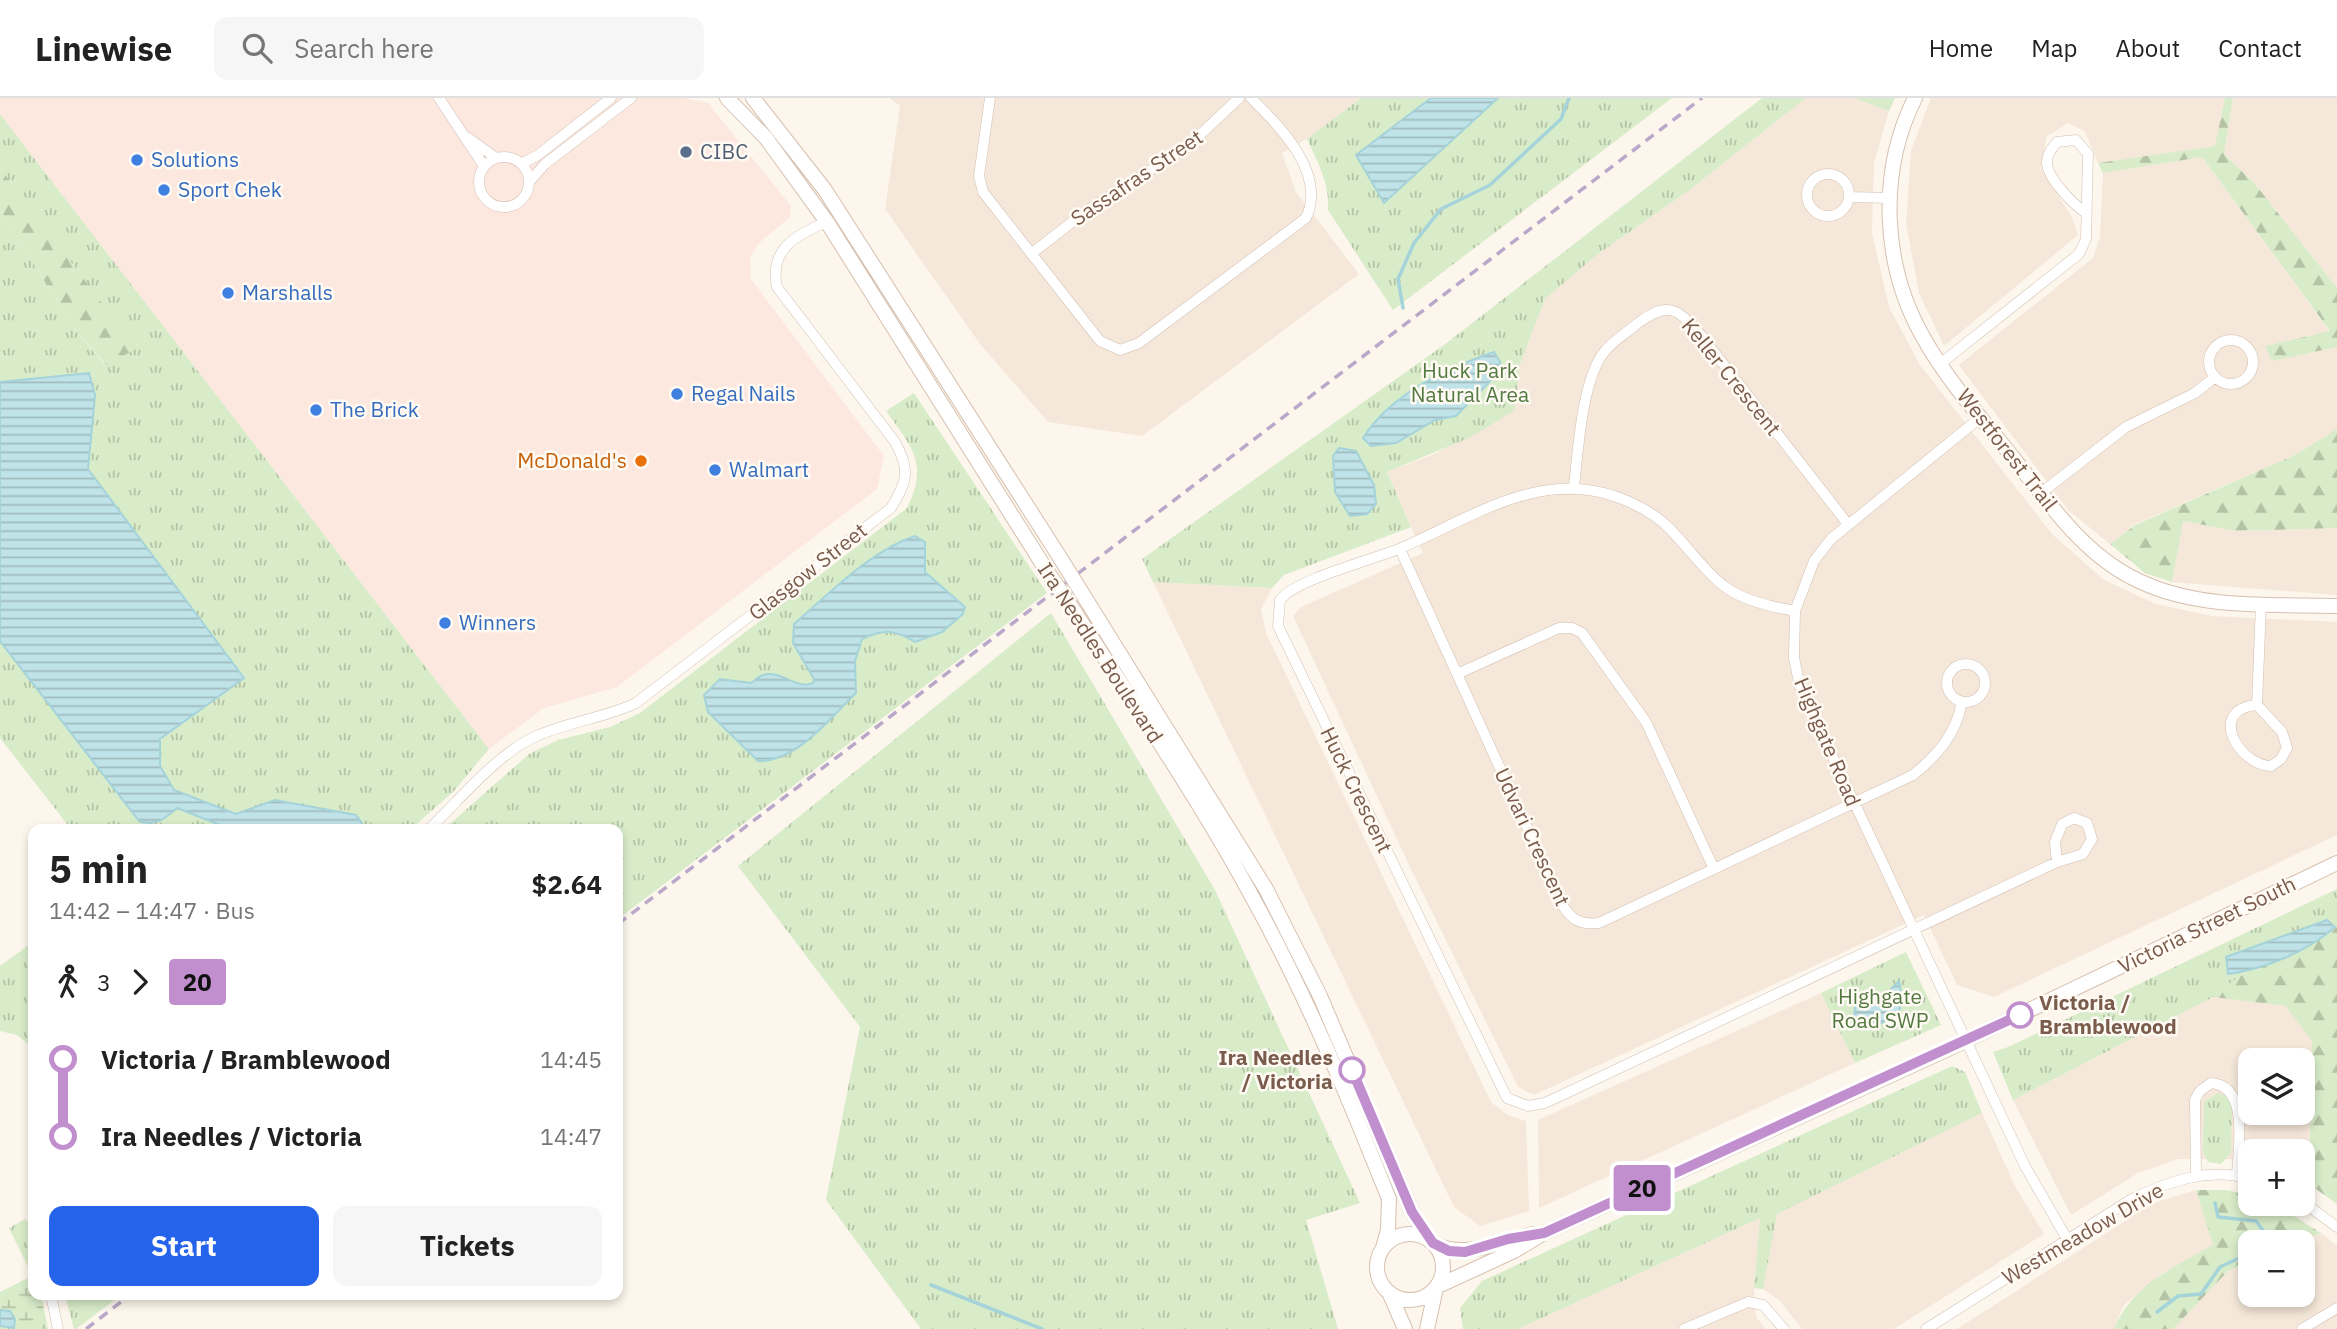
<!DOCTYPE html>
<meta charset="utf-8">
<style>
:root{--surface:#fff;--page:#f6f6f6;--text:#222;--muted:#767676;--line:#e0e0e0;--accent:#2563eb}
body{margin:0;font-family:"IBM Plex Sans",sans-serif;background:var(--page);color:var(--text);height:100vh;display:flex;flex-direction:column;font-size:26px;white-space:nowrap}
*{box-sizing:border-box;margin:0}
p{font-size:23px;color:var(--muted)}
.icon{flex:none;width:38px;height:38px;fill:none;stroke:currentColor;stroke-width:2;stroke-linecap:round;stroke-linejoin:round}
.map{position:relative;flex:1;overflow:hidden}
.panel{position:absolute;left:28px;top:726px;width:595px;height:476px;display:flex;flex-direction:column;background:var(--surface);border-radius:14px;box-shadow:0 4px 10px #0003}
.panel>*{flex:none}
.badge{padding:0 14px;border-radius:5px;font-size:24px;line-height:46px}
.buttons{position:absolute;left:2238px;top:950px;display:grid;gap:14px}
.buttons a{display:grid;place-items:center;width:77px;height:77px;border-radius:14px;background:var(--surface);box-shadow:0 4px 10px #0003;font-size:35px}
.map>.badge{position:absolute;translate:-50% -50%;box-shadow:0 0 0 4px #fff}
.legs{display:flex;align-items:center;gap:10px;height:77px;padding:0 21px;font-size:23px}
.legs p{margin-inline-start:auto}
.headline{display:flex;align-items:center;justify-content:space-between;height:119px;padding:0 21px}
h1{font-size:38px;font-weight:700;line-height:52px}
.cta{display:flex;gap:14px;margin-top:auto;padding:14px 21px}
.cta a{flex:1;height:80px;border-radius:14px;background:var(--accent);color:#fff;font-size:28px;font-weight:700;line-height:80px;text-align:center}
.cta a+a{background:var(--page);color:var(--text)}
ul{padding:0 21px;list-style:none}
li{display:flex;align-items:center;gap:24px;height:77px;font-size:26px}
li i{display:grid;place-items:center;width:10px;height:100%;margin:0 9px;background:currentColor}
li i::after{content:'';width:18px;height:18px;margin:-9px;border:5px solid;border-radius:50%;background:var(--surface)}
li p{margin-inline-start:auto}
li:first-child i{background:linear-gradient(#0000 50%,currentColor 0)}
li:last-child i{background:linear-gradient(currentColor 50%,#0000 0)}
header{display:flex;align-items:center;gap:42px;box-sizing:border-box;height:98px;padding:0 35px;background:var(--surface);border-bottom:2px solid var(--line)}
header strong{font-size:33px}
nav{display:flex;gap:38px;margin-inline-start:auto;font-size:24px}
.search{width:490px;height:63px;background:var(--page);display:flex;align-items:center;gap:18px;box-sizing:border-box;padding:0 24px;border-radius:14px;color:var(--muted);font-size:26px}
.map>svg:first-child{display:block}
.residential{fill:#f5e8da;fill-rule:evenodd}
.commercial{fill:#fde8e0}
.grass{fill:url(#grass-tufts)}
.forest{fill:url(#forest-firs)}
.wetland{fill:url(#wetland-marsh)}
.water{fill:url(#water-rules);stroke:#a5d3da;stroke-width:2}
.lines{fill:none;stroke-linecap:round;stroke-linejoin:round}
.stream{stroke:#a5d3da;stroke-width:3.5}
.street-casing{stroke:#d1beb0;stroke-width:11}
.secondary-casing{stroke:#d6c0b0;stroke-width:16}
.street{stroke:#fff;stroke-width:10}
.secondary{stroke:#fff;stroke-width:14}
.rail{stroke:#b9a8c9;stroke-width:3.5;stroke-dasharray:10 7;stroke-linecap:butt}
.secondary-bridge-casing{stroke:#d6c0b0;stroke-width:16;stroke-linecap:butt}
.secondary-bridge{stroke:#fff;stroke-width:14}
.line-1-casing{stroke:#fff;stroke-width:16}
.line-1{stroke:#c18fce;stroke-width:10}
.service-dot{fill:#5c6f8a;stroke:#fffaf3;stroke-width:2.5}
.shop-dot{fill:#3f7fe0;stroke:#fffaf3;stroke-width:2.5}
.food-dot{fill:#e8710a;stroke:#fffaf3;stroke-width:2.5}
.stop-1-dot{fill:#fff;stroke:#c18fce;stroke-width:3.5}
.labels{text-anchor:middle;stroke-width:5;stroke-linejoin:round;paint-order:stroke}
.service-label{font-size:21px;fill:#4e5e75;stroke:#fffaf3;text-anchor:start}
.shop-label{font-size:21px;fill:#366cbe;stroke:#fffaf3;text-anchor:start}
.street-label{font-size:21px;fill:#7a5c4d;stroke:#fffaf3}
.park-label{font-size:21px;fill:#537a41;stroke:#fffaf3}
.food-label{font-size:21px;fill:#c56008;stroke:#fffaf3;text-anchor:end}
.stop-label{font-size:21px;font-weight:bold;fill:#7a5c4d;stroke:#fffaf3;text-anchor:start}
</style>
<header>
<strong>Linewise</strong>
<div class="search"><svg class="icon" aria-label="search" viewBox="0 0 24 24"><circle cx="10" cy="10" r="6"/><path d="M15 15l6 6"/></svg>Search here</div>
<nav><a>Home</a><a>Map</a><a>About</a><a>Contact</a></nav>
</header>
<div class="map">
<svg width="2337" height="1231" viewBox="0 0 2337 1231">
<defs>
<pattern id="grass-tufts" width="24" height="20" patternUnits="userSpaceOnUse" patternTransform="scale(1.75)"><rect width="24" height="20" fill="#d8ecc9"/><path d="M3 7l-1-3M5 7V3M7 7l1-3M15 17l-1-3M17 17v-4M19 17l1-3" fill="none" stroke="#b4c2a5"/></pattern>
<pattern id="forest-firs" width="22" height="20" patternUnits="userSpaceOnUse" patternTransform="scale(1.75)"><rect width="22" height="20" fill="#d8ecc9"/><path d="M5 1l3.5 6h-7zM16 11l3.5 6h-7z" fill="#b4c2a5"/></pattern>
<pattern id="wetland-marsh" width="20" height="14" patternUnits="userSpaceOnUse" patternTransform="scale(1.75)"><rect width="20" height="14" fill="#d8ecc9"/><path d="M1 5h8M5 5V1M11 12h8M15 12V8" fill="none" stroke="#b4c2a5"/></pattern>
<pattern id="water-rules" width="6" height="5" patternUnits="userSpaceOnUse" patternTransform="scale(1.75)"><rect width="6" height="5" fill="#bfe3e8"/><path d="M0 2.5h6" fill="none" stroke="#a0bbbe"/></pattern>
</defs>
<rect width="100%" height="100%" fill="#fdf6ec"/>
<path class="residential" d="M890,0h471l-54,41 -25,14 14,39 63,82 -217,162 -94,-14 -68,-78 -95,-135 15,-103z
M1806,0h48l35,13 -15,52 -2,70 17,74 31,58 133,170 51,45 52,24 56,12 125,6v213l-343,162 -37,-12 -33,-70 -390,180 -16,-8 -109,-222 -116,-249 8,-9 122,-54 -36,-81 45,-17 83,-45 5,-46 25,-65 53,-45 90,-63z
M1931,0h294l-9,48 -118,17 -13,-32 -17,-8 -21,13 -6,32 31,50 6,17 -134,111 -25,-53 -13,-69 5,-73z
M2233,0h104v190l-82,-104 -31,-30z
M2202,59l128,175 -64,14 6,14 65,-13v82l-40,25 -162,70 -25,20 -41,-33 -110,-146 134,-107 7,-21 3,-64z
M2183,423l53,10 101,-3v67l-165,-13z
M1153,484l119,6 -11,21 5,24 225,469 17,13 18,6 3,90 -49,15 -26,-19z
M1821,895l34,70 -316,145 -1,-88z
M2213,899l74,9 25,35 -3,143 -6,-3v-29h-53v7h-72l-40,14 -67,42 -58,-115zM2250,962h53v53h-53z
M1982,1015l33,73 29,48 -150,95h-92l-22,-28 -17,-12 13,-75z
M2196,1092l18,55 -50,27 -41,34 -9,23h-157l179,-115 23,-13z
M1760,1120l-6,70 2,29 10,12h-248z
M2321,1135l16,13v83h-164l55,-58 22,-9v33h53v-53h-6z"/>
<path class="commercial" d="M0,0h684l24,5 83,103 -1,11 -31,26 -9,14 1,22 133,177 -7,33 -260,198 -73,21 -55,41 -489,-635z"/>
<path class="grass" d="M1361,0h311l-279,212 -65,-100c2,-26 -10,-47 -21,-71z
M1762,0h44l-118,93 -90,63 -53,45 -25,65 -5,46 -44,27 -84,35 24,55 -127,48 -12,13 -119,-6 -11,-23 302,-214z
M1854,0h41l-6,13z
M0,16l489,635 -36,43 -42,37h-45l-10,-14 -81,-15 -39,14 -62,-24 -14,-24 -3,-16 8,-17 78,-55 -155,-209 7,-74 -6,-22 -89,9v-172l76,121 29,34 30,-17 -135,-180z
M914,295l133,200 -429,326v-89h-175l86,-76 29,-14 52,-13 30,-14 267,-205c22,-44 5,-61 -21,-97z
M1051,515l164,277 145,313 -54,17 32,109h-417l-95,-129 34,-173 -122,-161z
M0,543l139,180 31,-7 7,-6 53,21h-159l-71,-91z
M2337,791v38l-10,-7 -100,37 1,17 17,-2 -32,25 -200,103 -20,-48 15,-5z
M33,844v106l-16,-13 -17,-4v-65z
M1906,854l35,73 -86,38 -34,-70z
M1952,968l13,6 17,41 -205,101 -14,75 -9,-1 6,-70 -242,111h-55l-3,-21 22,-27z
M2218,995l8,2 6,10 -1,48 -10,11 -13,-2 -5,-10 1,-50z
M25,1121c14,13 8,40 8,58l-24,-49z
M65,1197h56l-45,34h-2z"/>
<path class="forest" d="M2225,0h8l-9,56 31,30 82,104v59l-65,14 -7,-15 65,-15 -128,-174 -99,16 -5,-10 117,-17z
M0,70l136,180v1l-30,16 -30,-34 -76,-121z
M2337,331v99l-101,3 -53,-10 -11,61 -27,-9 -35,-29 25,-19 162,-71z
M2337,829v277l-28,-20 3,-143 -26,-35 -73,-9 32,-25 56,-23z
M2196,1092h30l24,5v9h25l46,29 -24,9h-47v20l-22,9 -55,58h-59c18,-44 60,-62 99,-84z"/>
<path class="wetland" d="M32,1178l1,19h8l7,34h-48v-37z"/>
<path class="water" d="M1431,0h67l-114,105 -28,-48z
M1494,254l6,10 -2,11 -42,43 -21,4 -39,23 -25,3 -8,-8c28,-44 82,-69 131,-86z
M89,275l6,22 -7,74 156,209 -84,61v27l14,24 62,24 39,-14 81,15 10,14h-136l-53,-21c-11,10 -22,19 -38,13l-139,-180v-259z
M1339,350l17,3 18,34 2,19 -9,10 -17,2 -15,-24 -2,-36z
M915,438l10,6v30l40,35 -2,7 -21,18 -27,10c-22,-13 -30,-13 -53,-3l-7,22 1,32c-26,25 -59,69 -98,68l-50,-49 -4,-17 16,-16 31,4c3,-2 6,-5 10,-7 18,-9 35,15 52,7l1,-4 -21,-36 1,-19c36,-31 76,-73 121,-88z
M2327,822l8,7c-28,25 -71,42 -107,47l-2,-17z
M1899,883c7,35 -1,34 -31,48l-14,-11 1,-11 31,-13z
M0,1212l10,1 5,8 -1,9 -14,-2z"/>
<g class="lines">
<path class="stream" d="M1403,210l-5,-29 16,-36 27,-34 49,-24 71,-66 8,-21
M2215,1105l3,14 38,4 12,16 16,1
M2274,1144l8,-4
M931,1187l111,44
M2157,1214l21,-16 23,-2 19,-27 30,-14"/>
<g class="street-casing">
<path id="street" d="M439,0l45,68
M990,0l-11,78 4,16 117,149 20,9 19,-7 167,-125c21,-45 -26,-91 -55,-120
M467,39l29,21
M479 84a25 25 0 1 1 50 0a25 25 0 1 1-50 0Z
M521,66l17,-9 73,-57
M1807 97a21 21 0 1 1 42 0a21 21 0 1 1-42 0Z
M529,84l16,-18 86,-66
M1850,99l40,1
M1031,156l54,-42 102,-65 52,-49
M2209 264a22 22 0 1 1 44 0a22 22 0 1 1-44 0Z
M1940,266l139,-110 7,-15 2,-85 -12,-14 -19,2c-5,6 -10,12 -10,21 1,16 26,41 39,50
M1981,319l-150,122 -17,22 -19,50 -1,47 6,29 225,479 42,73
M1574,389c4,-36 8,-109 31,-136 9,-11 23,-19 33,-28 30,-22 39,-15 62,11l147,189
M2041,395l85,-66 69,-34 20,-16
M1400,451l162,355c9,16 18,21 37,19l314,-148c25,-20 43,-41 49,-73
M1795,513c-75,-13 -76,-29 -124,-81 -14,-15 -35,-26 -54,-33 -78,-28 -146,21 -216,51 -28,12 -105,31 -121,52l-2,26 229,472 21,8 17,-3 512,-241 26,-8 9,-15 -5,-16 -13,-5 -12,6 -7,18 2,20
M1947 585a19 19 0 1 1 38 0a19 19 0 1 1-38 0Z
M1457,576l102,-46h13l10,5 64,89 68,147
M2257,607l25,27 5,16 -6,11 -10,7c-33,-1 -64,-57 -14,-61z
M2257,607l4,-101
M428,732c32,-30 71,-79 111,-95 32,-14 66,-17 97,-32l255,-195c16,-27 20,-37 4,-66l-118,-155c-8,-37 18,-52 50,-65
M2196,1078l-1,-76 5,-9 11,-8c39,3 27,65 26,92
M2303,1104l34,25
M51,1197l7,34
M1684,1231l64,-27 15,3 21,24
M1926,1231l206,-130c38,-18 76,-32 118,-20
M2302,1231l35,-21"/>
</g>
<g class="secondary-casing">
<path id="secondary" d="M727,0l39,40 61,84 218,346
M753,0l72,92 234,366
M1915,0c-37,74 -33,167 8,239 25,45 61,84 92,123 36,46 70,96 124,121 61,29 132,23 198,25
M1087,503l179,288 54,107 92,216 18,28
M1074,513c62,96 128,192 182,293 52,95 93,195 133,295l-1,31 -5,18
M1377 1169a33 33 0 1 1 66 0a33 33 0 1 1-66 0Z
M1434,1146c35,16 65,-4 101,-10
M1436,1189l78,-36 30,-18 404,-184 389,-186
M1389,1194l16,37
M1427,1231l9,-41"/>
</g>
<use href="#street" class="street"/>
<use href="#secondary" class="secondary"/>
<path class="rail" d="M618,826l1084,-826
M86,1231l44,-34"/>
<g class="secondary-bridge-casing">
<path id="secondary-bridge" d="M1059,458l28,45
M1045,470l29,43"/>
</g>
<use href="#secondary-bridge" class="secondary-bridge"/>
</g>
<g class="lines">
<g class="line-1-casing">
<path id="line-1" d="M1352,972l60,142 21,31 16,8 16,1 43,-13 36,-6 476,-218"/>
</g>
<use href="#line-1" class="line-1"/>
</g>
<circle class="service-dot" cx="686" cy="54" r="7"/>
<g class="shop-dot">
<circle cx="137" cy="62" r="7"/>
<circle cx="164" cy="92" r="7"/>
<circle cx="228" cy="195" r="7"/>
<circle cx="677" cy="296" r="7"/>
<circle cx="316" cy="312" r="7"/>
<circle cx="715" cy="372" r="7"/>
<circle cx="445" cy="525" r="7"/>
</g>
<circle class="food-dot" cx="641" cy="363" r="7"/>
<g class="stop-1-dot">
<circle cx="2020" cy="917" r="12"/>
<circle cx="1352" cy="972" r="12"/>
</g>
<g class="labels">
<g class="service-label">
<text x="700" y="61">CIBC</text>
</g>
<g class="shop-label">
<text x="151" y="69">Solutions</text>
<text x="178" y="99">Sport Chek</text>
<text x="242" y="202">Marshalls</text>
<text x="691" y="303">Regal Nails</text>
<text x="330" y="319">The Brick</text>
<text x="729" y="379">Walmart</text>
<text x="459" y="532">Winners</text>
</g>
<g class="street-label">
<text transform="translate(1137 80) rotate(-34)" y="7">Sassafras Street</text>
<text transform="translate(1731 279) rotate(51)" y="7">Keller Crescent</text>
<text transform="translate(2007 352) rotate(52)" y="7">Westforest Trail</text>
<text transform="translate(808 474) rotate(-38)" y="7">Glasgow Street</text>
<text transform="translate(1100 555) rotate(57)" y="7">Ira Needles Boulevard</text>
<text transform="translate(1827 644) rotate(67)" y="7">Highgate Road</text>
<text transform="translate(1356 692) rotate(64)" y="7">Huck Crescent</text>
<text transform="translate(1532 739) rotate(65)" y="7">Udvari Crescent</text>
<text transform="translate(2207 827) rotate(-26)" y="7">Victoria Street South</text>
<text transform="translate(2083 1136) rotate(-30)" y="7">Westmeadow Drive</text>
</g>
<g class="park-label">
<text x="1470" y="280">Huck Park<tspan x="1470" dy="24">Natural Area</tspan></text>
<text x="1880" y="906">Highgate<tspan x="1880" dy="24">Road SWP</tspan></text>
</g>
<g class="food-label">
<text x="627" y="370">McDonald's</text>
</g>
<g class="stop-label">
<text x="2039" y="912">Victoria /<tspan x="2039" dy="24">Bramblewood</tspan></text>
<text x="1333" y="967" text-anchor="end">Ira Needles<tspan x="1333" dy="24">/ Victoria</tspan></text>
</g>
</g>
</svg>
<div class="buttons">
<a><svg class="icon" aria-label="layers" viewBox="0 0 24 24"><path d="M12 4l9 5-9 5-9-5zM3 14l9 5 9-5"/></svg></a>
<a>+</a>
<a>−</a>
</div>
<b class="badge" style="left:1642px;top:1090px;background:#c18fce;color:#111">20</b>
<section class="panel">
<div class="headline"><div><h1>5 min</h1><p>14:42 – 14:47 · Bus</p></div><b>$2.64</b></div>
<div class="legs"><svg class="icon" aria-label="walk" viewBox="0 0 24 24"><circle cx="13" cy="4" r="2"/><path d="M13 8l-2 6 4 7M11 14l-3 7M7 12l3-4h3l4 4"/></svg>3<svg class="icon" aria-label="forward" viewBox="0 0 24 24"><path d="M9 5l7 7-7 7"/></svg><b class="badge" style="background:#c18fce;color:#111">20</b></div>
<ul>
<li><i style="color:#c18fce"></i><b>Victoria / Bramblewood</b><p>14:45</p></li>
<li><i style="color:#c18fce"></i><b>Ira Needles / Victoria</b><p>14:47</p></li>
</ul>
<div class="cta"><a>Start</a><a>Tickets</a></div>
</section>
</div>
